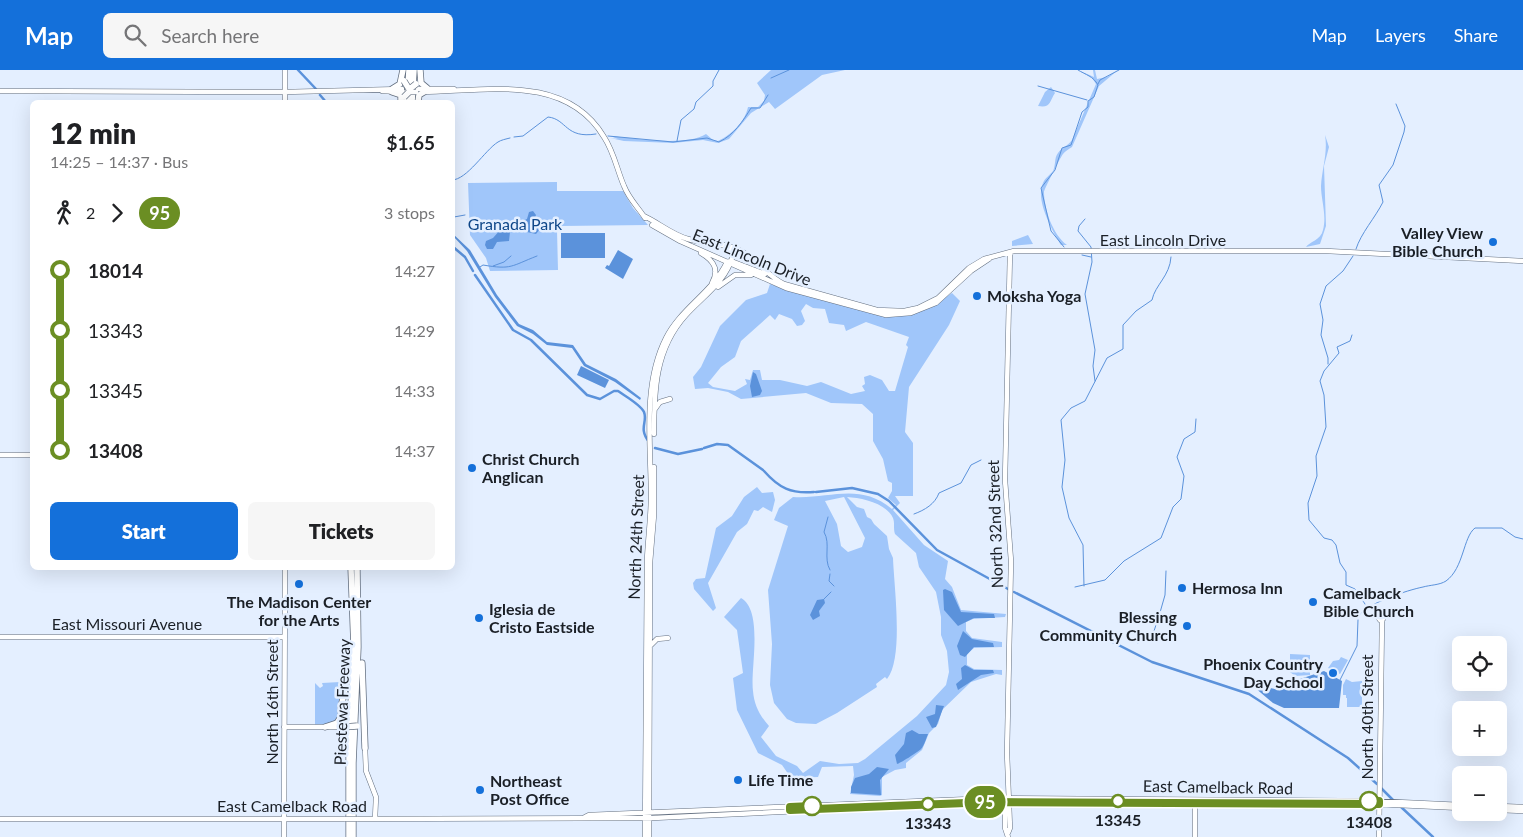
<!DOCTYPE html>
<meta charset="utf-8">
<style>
:root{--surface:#fff;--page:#f6f6f6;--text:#202124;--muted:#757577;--accent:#1470da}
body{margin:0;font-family:Lato,sans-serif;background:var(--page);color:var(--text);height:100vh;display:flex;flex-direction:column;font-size:19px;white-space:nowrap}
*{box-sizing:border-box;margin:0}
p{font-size:16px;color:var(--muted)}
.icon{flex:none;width:28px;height:28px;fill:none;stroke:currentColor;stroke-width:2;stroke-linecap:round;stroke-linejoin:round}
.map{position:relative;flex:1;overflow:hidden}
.panel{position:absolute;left:30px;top:30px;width:425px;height:470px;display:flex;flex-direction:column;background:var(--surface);border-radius:8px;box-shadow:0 5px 20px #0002}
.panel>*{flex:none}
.badge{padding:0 10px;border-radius:16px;font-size:18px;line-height:32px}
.buttons{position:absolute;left:1452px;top:566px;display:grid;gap:10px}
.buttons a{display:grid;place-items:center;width:55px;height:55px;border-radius:8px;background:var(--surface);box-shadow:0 5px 20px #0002;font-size:25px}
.map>.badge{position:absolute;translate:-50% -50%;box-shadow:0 0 0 2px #fff}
.legs{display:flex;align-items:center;gap:8px;height:55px;padding:0 20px;font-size:16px}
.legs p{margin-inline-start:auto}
.head{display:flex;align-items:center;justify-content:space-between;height:85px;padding:0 20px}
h1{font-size:28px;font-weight:800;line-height:38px}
.button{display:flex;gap:10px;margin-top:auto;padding:10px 20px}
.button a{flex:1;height:58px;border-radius:8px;background:var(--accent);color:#fff;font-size:20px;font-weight:800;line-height:58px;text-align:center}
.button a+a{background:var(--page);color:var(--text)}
ul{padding:0 20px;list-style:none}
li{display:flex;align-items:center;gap:18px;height:60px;font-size:19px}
li i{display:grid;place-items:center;width:8px;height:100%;margin:0 6px;background:currentColor}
li i::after{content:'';width:12px;height:12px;margin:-6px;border:4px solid;border-radius:50%;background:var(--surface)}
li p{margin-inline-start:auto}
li:first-child i{background:linear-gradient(#0000 50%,currentColor 0)}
li:last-child i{background:linear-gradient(currentColor 50%,#0000 0)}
header{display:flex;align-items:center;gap:30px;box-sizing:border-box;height:70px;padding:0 25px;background:var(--accent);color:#fff}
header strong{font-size:24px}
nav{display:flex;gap:28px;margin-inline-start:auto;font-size:18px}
.search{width:350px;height:45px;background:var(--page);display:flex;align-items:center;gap:12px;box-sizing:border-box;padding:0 18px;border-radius:8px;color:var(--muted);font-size:19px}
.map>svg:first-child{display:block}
.green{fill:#a0c6fa;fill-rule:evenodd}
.water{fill:#5b92db}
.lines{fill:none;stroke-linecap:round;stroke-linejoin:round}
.stream{stroke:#5b92db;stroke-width:1}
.canal{stroke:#5b92db;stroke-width:2.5}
.major-casing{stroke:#647081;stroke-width:5.5}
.highway-casing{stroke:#647081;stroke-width:7}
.major{stroke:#fff;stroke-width:4.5}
.highway{stroke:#fff;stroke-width:5.5}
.major-bridge-casing{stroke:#647081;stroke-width:5.5;stroke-linecap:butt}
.highway-bridge-casing{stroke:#647081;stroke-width:7;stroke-linecap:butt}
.major-bridge{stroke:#fff;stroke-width:4.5}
.highway-bridge{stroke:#fff;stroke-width:5.5}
.line-1-casing{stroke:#fff;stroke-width:11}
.line-1{stroke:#6b8e23;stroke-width:8}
.poi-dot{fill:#1470da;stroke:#e4efff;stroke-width:2}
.stop-1-dot{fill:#fff;stroke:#6b8e23;stroke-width:2.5}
.labels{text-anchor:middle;stroke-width:5;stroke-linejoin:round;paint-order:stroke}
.park-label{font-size:16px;fill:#0e4688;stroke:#e4efff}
.poi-label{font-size:16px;font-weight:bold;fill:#1a1f26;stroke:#e4efff;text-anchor:start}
.street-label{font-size:16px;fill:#1a1f26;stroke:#e4efff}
.stop-label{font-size:16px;font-weight:bold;fill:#1a1f26;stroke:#e4efff}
</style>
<header>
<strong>Map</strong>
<div class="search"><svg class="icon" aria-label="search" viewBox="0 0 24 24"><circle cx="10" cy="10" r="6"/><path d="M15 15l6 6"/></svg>Search here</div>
<nav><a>Map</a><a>Layers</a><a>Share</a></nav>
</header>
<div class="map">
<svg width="1523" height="767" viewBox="0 0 1523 767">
<rect width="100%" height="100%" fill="#e4efff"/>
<path class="green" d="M771,0h74l-23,5 -47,34 -6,-7 -18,11 -22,26 -11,4 -15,-3 -30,3 -49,-2 -14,-3 8,1 -8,-3c23,2 76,11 96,-2l7,6 5,1c13,-6 27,-19 30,-34h10l6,-6 1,-6 -8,-12z
M1078,0l16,7 -1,-7h2l2,9 10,-2 11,-7 -19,16 -27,61c-3,2 -7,4 -9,7 -3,4 -19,36 -19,38 0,17 9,43 23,53h-6c-9,-15 -26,-45 -18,-62 2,-5 7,-8 10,-12 3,-6 1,-13 5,-18 4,-6 10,-7 14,-13l24,-56 -4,-6z
M1051,17l4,6c-6,9 -4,15 -17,13l7,-14z
M1325,65l4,12 -5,19 2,60 -6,18 -14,3c3,-5 15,-7 17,-17 4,-15 -2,-30 -2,-44 1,-17 7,-34 4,-51z
M557,112v9h66l10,17 15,17 -87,1 -4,4 1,40 -68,1 -4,-13 -16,-23 -2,-52z
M1028,165l5,9 -21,2v-5z
M770,214l21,7 94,25c27,1 46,-8 67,-23l8,8 -11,24 -40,62 -4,45 8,11v53h-18l5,7 -7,7 31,35 24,16 -3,18 7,8 9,23 45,4 -1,3 -32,2 -7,3v9l6,7 30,4v5l-28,1 -7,6v11l7,4 28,1v5l-6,-1 -25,8 -29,28 -4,14 -9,9 -7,17 -16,13v5l-11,2 -13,7v18l-2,1 -30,-2 4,-19 -1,-9 -31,1 -4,10 -27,1 -9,-13 -24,-12 -21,-43 -4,-32 10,-5 -6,-43 -13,-13 17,-19c23,13 9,72 12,93 1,14 7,25 16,35l-8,11 15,19 21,10 6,7 17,-12 19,3 19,-1 7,-4 52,-43 29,-31 3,-13 -2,-21 -6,-16v-18l-5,-25 -17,-25 -3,-14 -21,-19c-2,-6 0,-11 -2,-16 -7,-15 -31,-20 -46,-21l10,10 7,2 3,8 4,2 3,5 13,12 2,13 4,9c1,29 11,100 -6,121l-2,-2 -9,7 1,3 -40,26 -21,11 -20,-1 -9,-4 -13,-16 -4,-18 2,-41 -4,-54 20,-64 -14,-6 5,-12 14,-11c38,2 66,-15 99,12l4,-4 -8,-7 4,-7v-8l-4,-2 -5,-22 -10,-18v-27l-11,-10 -31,-1 -25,-10 -65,6 -13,-7 -20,-4 -13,1 -2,-12 8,-10 19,-41 26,-26 21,-7zM806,234l7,4 12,1 4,14 15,2 2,6 20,-9 43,15 -3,8 2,2 -13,44h-6l-7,-11 -12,-5 -6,2 1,7 -3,2 3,5 -14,3 -30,-12 -14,4 -27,-6h-18l-2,-10h-7l-3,10 -5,-1 2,5 -12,7 -22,-4 -5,-4 13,-16 14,-10 6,-16 29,-26 5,5 4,-6 13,5 5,7 5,-1 3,-4 -4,-10zM844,427l21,41 -3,9 -14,5 -7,-6 -4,-22 -12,-23z
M757,417l5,6 11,-1 2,8 -3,12 -9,-5 -5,4 -4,-1 -7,14 -10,8 -29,51 8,25 -3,3 -19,-22 -1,-6 3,-4 9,-1 11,-50 16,-12 12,-19z
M1290,584l20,1v20l-15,1 -5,-4z
M1341,587l7,3 -8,14 -12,-6 5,-7 6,-1z
M1346,609l6,3 10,-1v26h-15v-9h11h-12v-3h-3v-10z
M340,612l-2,39 -5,3 -18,1v-42l5,5 3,-2 -1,-3z"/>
<path class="water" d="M533,141l3,4 -3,9 7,5 -4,5 -9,-2 -7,-6 1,-4 6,-3 2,-7z
M501,159l9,3 -1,9 -12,1 -4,7h-6l-2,-4 1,-4 7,-3z
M452,163l18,17 27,45 22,29 14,6 14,12 26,3 13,19 30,15 25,19 -1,2 -25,-18 -31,-16 -12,-18 -25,-3 -14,-11 -16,-8 -22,-29 -28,-46 -14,-15z
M561,163h44v25h-44z
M618,180l15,9 -10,20 -18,-11 2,-3 2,1z
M581,296l28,14 -4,8 -28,-13z
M753,302l3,2 6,17 -2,4 -8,2 -2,-11z
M945,519l7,3 9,20 33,2 1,4h-21l-16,8 -14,-16 -1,-20z
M824,529l1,4 -6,8 1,5 -7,4 -3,-5 7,-15z
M963,561l9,8 21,4 1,4h-20l-9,10 -5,-2 -3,-9z
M965,595l9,5h19l1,3 -13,2 -23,15 -2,-6 6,-5 -1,-11z
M1324,601l18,10 -3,27h-55l-11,-5 -19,-16 1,-2 26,5 19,-11z
M936,635l8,1 -8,21 -4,1 -6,-11 9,-3z
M912,660l7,4h9c-2,5 -4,12 -7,15 -3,3 -22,15 -24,15l-2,-9 9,-11 2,-11z
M877,697l12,2 -9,11 1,15 -30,-2v-6l4,-9 14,-4z"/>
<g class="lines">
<path class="stream" d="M771,8l18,-8
M1098,14l2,-4 19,-10
M1038,16l49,14
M608,66l65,6 34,-4 12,4c15,-7 24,-21 32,-34h9l8,-13
M514,67l9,-1 25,-19c19,2 17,22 48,17
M677,71l4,-21 13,-11 2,-7 17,-16v-5l6,-11
M452,110c15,0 33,-30 46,-38 3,-2 8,-3 12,-4
M1085,149l-6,7 -1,5 13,16 1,15 -7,32 10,56 -2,16 2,15
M452,153l2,-6 11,-2
M509,160l11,-4
M1064,177l-13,-16 -10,-43 14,-18 7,-22 9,-3 11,-33 6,-5v-6l6,-4 4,-12c-5,-9 -12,-10 -20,-15
M1356,179c5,-16 19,-31 27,-47l-4,-17 14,-20 11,-33 1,-6 -9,-22
M1082,185l9,2
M493,196l11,-4 7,-6
M480,197l3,-2c29,5 28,1 54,-9
M1352,265l-2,6 -13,6 2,6 -15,18 -4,10 4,14 2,32 -10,29 1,20 -9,27 1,17 15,18 8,2 4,5 4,18 6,9v13l9,4 12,18
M1328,294v-6l-7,-23 2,-15 -3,-16 6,-18 17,-15 10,-15
M914,444c11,-4 21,-10 25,-21l22,-10 10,-18 10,-5
M828,447l-4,15c7,12 -1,26 6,38
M830,504l-1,7 5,5
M1084,516l-1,-41 -14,-27 -7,-31 3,-27 -4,-40 10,-12 14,-7 22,-43 16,-9v-24l13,-14 16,-11c3,-15 18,-24 19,-43
M1075,517l30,-7 19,-19 37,-23 12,-31 8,-8 3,-23 -7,-19 7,-18 11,-7 1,-13
M824,529l7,-7
M1159,546l6,-21 1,-24
M1358,547c6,-13 50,-27 65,-30 7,-2 17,-2 23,-6 18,-13 17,-44 29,-53h27l13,9 8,2
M1138,573l16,-12 4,-12
M1340,610l17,-34 1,-26"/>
<path class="canal" d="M298,0l18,19
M320,25l6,7
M452,176l13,11 8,14
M475,205l38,55 18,10 56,55 13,4 14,-8h4c7,5 22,13 26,21 4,10 -6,16 5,30
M655,378l23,6 24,-5
M704,378l13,-4 11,1 35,25
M764,401c15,17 27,23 50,21
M816,422l36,-4 26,6 11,7 48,49 71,39
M1014,522l138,70 97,32 99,64 29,26
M1381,718l12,12
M1400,736l33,31"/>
<g class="major-casing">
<path id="major" d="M416,19h38
M0,21l285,1 117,-3
M382,21l21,1
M423,22c62,-1 143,-19 181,45 10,15 13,33 20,49 5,13 14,21 21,32
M285,32v-32
M644,146c15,7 27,18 44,23 18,5 36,3 53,12 16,8 26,25 43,33l93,26 27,1 14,-3 20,-10 31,-30 15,-9 30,-8h312l197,10
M652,155l28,16 106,47 100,27 25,-2 25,-10 35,-32 18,-12
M701,183c12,7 19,16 11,30
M718,217l17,-12h16
M655,339l5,-7 10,-3
M654,364c0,-43 1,-85 32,-119 17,-19 40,-33 47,-60l-6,-8
M0,385h32
M1381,545l2,4 -3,1 -2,-3z
M0,567h284
M650,576l7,-7 11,-1
M284,657h60
M365,677l1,24 10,26 -1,22
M1005,729v29l3,9
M1195,731v36
M1499,736l24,1
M1499,740l24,1
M585,747l4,-2 406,-17 381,3 85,4
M0,749h345
M357,749l296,-1 338,-16 385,2 85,4
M1008,763l2,-5 -3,-75 4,-192 -6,-81 5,-228
M284,767l1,-269
M645,767l2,-277c1,-22 4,-43 4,-64 0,-51 -9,-111 15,-158 15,-30 47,-46 61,-76l4,-1 34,13
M649,767l1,-274 4,-48v-48
M1379,767l3,-218"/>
</g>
<g class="highway-casing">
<path id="highway" d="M420,0l1,13 6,5
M392,19l8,-5 3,-14
M392,22l9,3v7
M407,32l2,-32
M412,32l2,-32
M418,32l1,-7 5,-3
M362,593l3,85
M325,657l12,-4 4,-6
M342,657l-1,-19 9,-45
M349,767v-95l5,-95 -3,-79
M353,767v-74l5,-116 -1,-79"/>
</g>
<use href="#major" class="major"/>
<use href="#highway" class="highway"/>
<g class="major-bridge-casing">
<path id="major-bridge" d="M410,22h6
M345,749h12"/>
</g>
<g class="highway-bridge-casing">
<path id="highway-bridge" d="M404,11l5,8
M411,18l5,-4
M404,27l5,-5
M344,657l13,-1"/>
</g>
<use href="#major-bridge" class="major-bridge"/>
<use href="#highway-bridge" class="highway-bridge"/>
</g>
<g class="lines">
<g class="line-1-casing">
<path id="line-1" d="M812,736l-22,1v3l201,-8 388,2v-3h-10"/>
</g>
<use href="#line-1" class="line-1"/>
</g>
<g class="poi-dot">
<circle cx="1493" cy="172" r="5"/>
<circle cx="977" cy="226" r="5"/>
<circle cx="472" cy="398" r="5"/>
<circle cx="299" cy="514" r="5"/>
<circle cx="1182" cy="518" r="5"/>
<circle cx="1313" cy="532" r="5"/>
<circle cx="479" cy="548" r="5"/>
<circle cx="1187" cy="556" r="5"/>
<circle cx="1333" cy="603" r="5"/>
<circle cx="738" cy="710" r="5"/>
<circle cx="480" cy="720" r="5"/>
</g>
<g class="stop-1-dot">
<circle cx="1118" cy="731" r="6"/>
<circle cx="1369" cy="731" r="9"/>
<circle cx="928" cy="734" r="6"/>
<circle cx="812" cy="736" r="9"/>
</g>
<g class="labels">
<g class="park-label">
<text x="515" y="160">Granada Park</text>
</g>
<g class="poi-label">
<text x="1483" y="169" text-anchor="end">Valley View<tspan x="1483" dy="18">Bible Church</tspan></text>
<text x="987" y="232">Moksha Yoga</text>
<text x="482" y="395">Christ Church<tspan x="482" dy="18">Anglican</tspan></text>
<text x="1192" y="524">Hermosa Inn</text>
<text x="1323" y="529">Camelback<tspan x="1323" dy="18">Bible Church</tspan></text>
<text x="299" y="538" text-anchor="middle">The Madison Center<tspan x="299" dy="18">for the Arts</tspan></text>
<text x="489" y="545">Iglesia de<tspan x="489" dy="18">Cristo Eastside</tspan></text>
<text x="1177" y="553" text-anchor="end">Blessing<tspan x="1177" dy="18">Community Church</tspan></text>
<text x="1323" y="600" text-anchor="end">Phoenix Country<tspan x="1323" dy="18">Day School</tspan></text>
<text x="748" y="716">Life Time</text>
<text x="490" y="717">Northeast<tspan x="490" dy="18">Post Office</tspan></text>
</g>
<g class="street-label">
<text x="1163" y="176">East Lincoln Drive</text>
<text transform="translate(752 187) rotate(22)" y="6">East Lincoln Drive</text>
<text transform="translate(995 454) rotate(-92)" y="6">North 32nd Street</text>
<text transform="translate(636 467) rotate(-88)" y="6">North 24th Street</text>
<text x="127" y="560">East Missouri Avenue</text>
<text transform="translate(272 632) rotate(-90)" y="6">North 16th Street</text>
<text transform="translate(342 632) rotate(-88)" y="6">Piestewa Freeway</text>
<text transform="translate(1367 647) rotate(-90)" y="6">North 40th Street</text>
<text transform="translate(1218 717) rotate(1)" y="6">East Camelback Road</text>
<text x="292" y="742">East Camelback Road</text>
</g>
<g class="stop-label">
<text x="1118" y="756">13345</text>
<text x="1369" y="758">13408</text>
<text x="928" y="759">13343</text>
</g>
</g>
</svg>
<div class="buttons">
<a><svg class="icon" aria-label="locate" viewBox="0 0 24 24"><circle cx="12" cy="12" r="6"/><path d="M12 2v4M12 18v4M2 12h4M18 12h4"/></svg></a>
<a>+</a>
<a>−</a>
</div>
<b class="badge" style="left:985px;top:732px;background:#6b8e23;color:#fff">95</b>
<section class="panel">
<div class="head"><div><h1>12 min</h1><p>14:25 – 14:37 · Bus</p></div><b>$1.65</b></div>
<div class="legs"><svg class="icon" aria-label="walk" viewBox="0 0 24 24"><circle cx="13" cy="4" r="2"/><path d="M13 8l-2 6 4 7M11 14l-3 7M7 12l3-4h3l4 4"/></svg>2<svg class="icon" aria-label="forward" viewBox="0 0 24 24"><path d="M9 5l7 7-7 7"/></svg><b class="badge" style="background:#6b8e23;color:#fff">95</b><p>3 stops</p></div>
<ul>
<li><i style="color:#6b8e23"></i><b>18014</b><p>14:27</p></li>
<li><i style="color:#6b8e23"></i><span>13343</span><p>14:29</p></li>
<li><i style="color:#6b8e23"></i><span>13345</span><p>14:33</p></li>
<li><i style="color:#6b8e23"></i><b>13408</b><p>14:37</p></li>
</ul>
<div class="button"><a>Start</a><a>Tickets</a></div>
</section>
</div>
